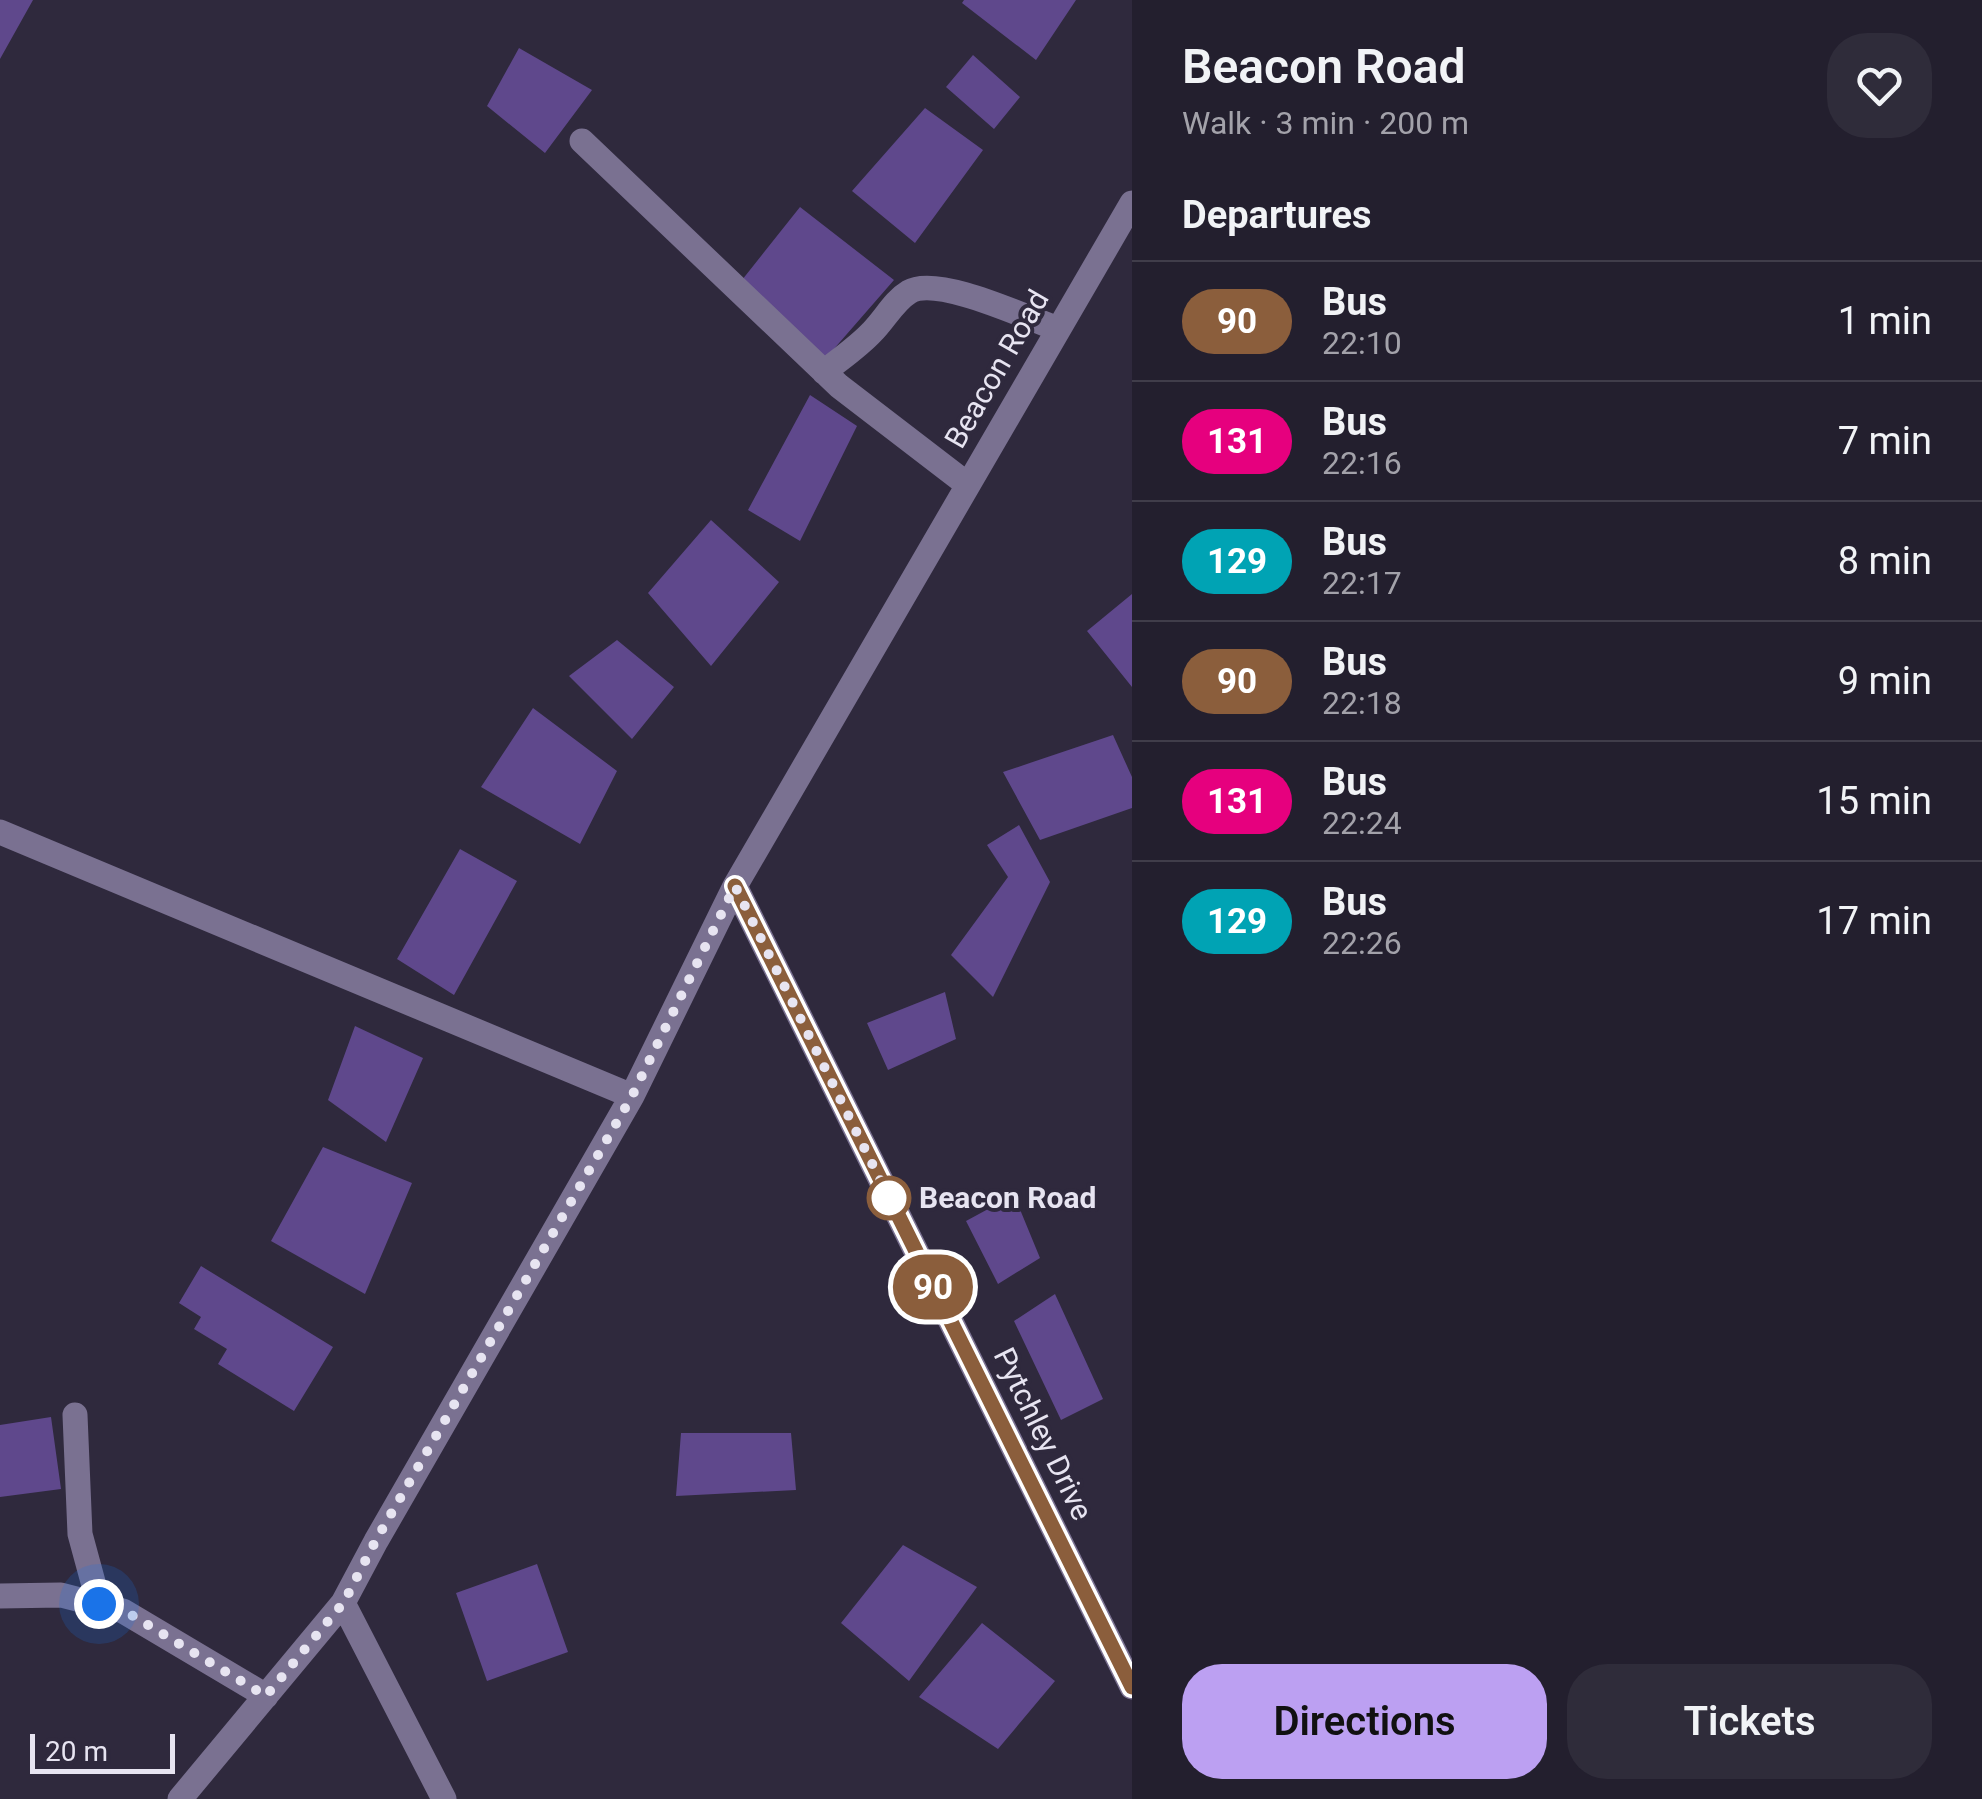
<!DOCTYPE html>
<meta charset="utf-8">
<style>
:root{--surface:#231f2e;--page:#2f2c3a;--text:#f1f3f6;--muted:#a3a2aa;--line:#403d4a;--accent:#bca0f2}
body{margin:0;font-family:Roboto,sans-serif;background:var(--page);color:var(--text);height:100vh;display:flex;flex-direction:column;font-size:38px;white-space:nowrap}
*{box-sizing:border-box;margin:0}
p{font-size:32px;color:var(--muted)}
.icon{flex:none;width:55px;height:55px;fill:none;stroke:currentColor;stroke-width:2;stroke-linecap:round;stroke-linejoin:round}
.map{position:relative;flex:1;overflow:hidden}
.side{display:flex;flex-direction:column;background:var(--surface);width:850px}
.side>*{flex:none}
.badge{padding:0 20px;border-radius:32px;font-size:35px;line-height:65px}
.scale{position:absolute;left:30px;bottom:25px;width:145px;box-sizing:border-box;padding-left:10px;border:5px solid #e7e4f1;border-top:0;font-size:28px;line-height:35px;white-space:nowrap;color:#e7e4f1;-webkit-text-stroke:8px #2f293d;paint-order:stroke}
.you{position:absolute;width:50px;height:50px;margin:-25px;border:8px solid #fff;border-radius:50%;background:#1a73e8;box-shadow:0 0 0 15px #1a73e833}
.map>.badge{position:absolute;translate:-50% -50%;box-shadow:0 0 0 5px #fff}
h2{padding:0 50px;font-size:38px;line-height:90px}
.round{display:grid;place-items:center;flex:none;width:105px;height:105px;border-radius:40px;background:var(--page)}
.headline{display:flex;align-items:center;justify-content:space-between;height:170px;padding:0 50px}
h1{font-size:48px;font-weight:600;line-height:75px}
.cta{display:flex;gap:20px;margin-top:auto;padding:20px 50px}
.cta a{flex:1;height:115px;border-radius:40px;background:var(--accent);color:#111;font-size:40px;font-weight:600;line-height:115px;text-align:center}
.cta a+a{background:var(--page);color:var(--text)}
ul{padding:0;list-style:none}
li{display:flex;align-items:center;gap:30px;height:120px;padding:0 50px;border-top:2px solid var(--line)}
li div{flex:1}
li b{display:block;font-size:38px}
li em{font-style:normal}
li .badge{min-width:110px;font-weight:700;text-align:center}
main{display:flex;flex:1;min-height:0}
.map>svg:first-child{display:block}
.building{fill:#5f488c}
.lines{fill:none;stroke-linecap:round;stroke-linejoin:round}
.minor{stroke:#7a7191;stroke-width:25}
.line-casing{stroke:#fff;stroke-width:22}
.line{stroke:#8b5e3c;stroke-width:15}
.walk{stroke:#e7e4f1;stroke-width:10;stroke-dasharray:0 18}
.stop-dot{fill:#fff;stroke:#8b5e3c;stroke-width:5}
.labels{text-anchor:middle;stroke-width:8;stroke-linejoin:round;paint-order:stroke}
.street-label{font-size:30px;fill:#e7e4f1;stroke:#2f293d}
.stop-label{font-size:30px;font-weight:bold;fill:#e7e4f1;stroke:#2f293d;text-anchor:start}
</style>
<main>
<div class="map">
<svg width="1132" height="1799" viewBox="0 0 1132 1799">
<rect width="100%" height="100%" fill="#2f293d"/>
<path class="building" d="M0,0h33l-33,59z
M964,0h112l-40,60 -74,-57z
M519,48l73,42 -47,63 -58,-47z
M973,55l47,42 -26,32 -48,-42z
M925,108l58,42 -68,93 -63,-52z
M800,207l94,73 -68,78 -84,-78z
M810,395l47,31 -57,115 -52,-31z
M711,520l68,62 -68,84 -63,-73z
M1132,594v93l-45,-56z
M617,640l57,47 -42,52 -63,-63z
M533,708l84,63 -37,73 -99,-57z
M1113,735l19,42v31l-92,32 -37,-68z
M1019,825l31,57 -57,115 -42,-42 57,-78 -21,-32z
M460,849l57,32 -63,114 -57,-36z
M945,992l11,47 -68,31 -21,-47z
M355,1026l68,32 -37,84 -58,-42z
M323,1147l89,36 -47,111 -94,-53z
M1014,1195l26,63 -42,26 -32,-63z
M201,1266l132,81 -39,64 -76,-47 9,-15 -33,-20 7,-12 -22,-14z
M1055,1294l48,105 -42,21 -47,-99z
M51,1417l10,72 -61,8v-72z
M681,1433h110l5,57 -120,6z
M903,1545l74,42 -68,94 -68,-58z
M537,1564l31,88 -81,29 -31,-88z
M982,1623l73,58 -57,68 -79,-52z"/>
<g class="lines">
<path class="minor" d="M582,141l257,245 129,99
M824,372c16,-13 34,-25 48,-40 13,-13 22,-31 37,-40 28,-17 118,26 149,37
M0,832l632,264
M735,886l397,801
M75,1415l5,119 19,70
M0,1596l61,-1 62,16 143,85
M343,1603l101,196
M180,1799l163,-196 33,-62 256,-445 103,-210 397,-683"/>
</g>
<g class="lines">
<g class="line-casing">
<path id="line" d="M735,886l397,801"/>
</g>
<use href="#line" class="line"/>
<path class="walk" d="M99,1604l24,6 143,86 78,-94 32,-62 256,-444 103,-210 155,314 -1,-2"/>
</g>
<circle class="stop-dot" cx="889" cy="1198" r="20"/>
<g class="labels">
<g class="street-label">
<text transform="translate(997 369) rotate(-60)" y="10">Beacon Road</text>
<text transform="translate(1043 1434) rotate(64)" y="10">Pytchley Drive</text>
</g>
<g class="stop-label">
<text x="919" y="1208">Beacon Road</text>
</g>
</g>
</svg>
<div class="scale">20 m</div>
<div class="you" style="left:99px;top:1604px"></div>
<b class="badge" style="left:933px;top:1287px;background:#8b5e3c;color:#fff">90</b>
</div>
<section class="side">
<div class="headline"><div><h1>Beacon Road</h1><p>Walk · 3 min · 200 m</p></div><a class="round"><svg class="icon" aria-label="heart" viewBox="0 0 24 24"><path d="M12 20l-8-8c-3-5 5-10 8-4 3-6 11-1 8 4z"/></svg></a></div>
<h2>Departures</h2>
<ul>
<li><span class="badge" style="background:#8b5e3c;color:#fff">90</span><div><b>Bus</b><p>22:10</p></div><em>1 min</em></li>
<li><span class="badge" style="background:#e6007e;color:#fff">131</span><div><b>Bus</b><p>22:16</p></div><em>7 min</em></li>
<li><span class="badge" style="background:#00a3b4;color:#fff">129</span><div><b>Bus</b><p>22:17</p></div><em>8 min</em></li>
<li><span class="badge" style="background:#8b5e3c;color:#fff">90</span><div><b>Bus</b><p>22:18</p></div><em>9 min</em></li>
<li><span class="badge" style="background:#e6007e;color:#fff">131</span><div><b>Bus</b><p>22:24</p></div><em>15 min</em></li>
<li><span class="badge" style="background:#00a3b4;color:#fff">129</span><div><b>Bus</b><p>22:26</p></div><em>17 min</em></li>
</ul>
<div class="cta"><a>Directions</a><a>Tickets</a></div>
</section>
</main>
